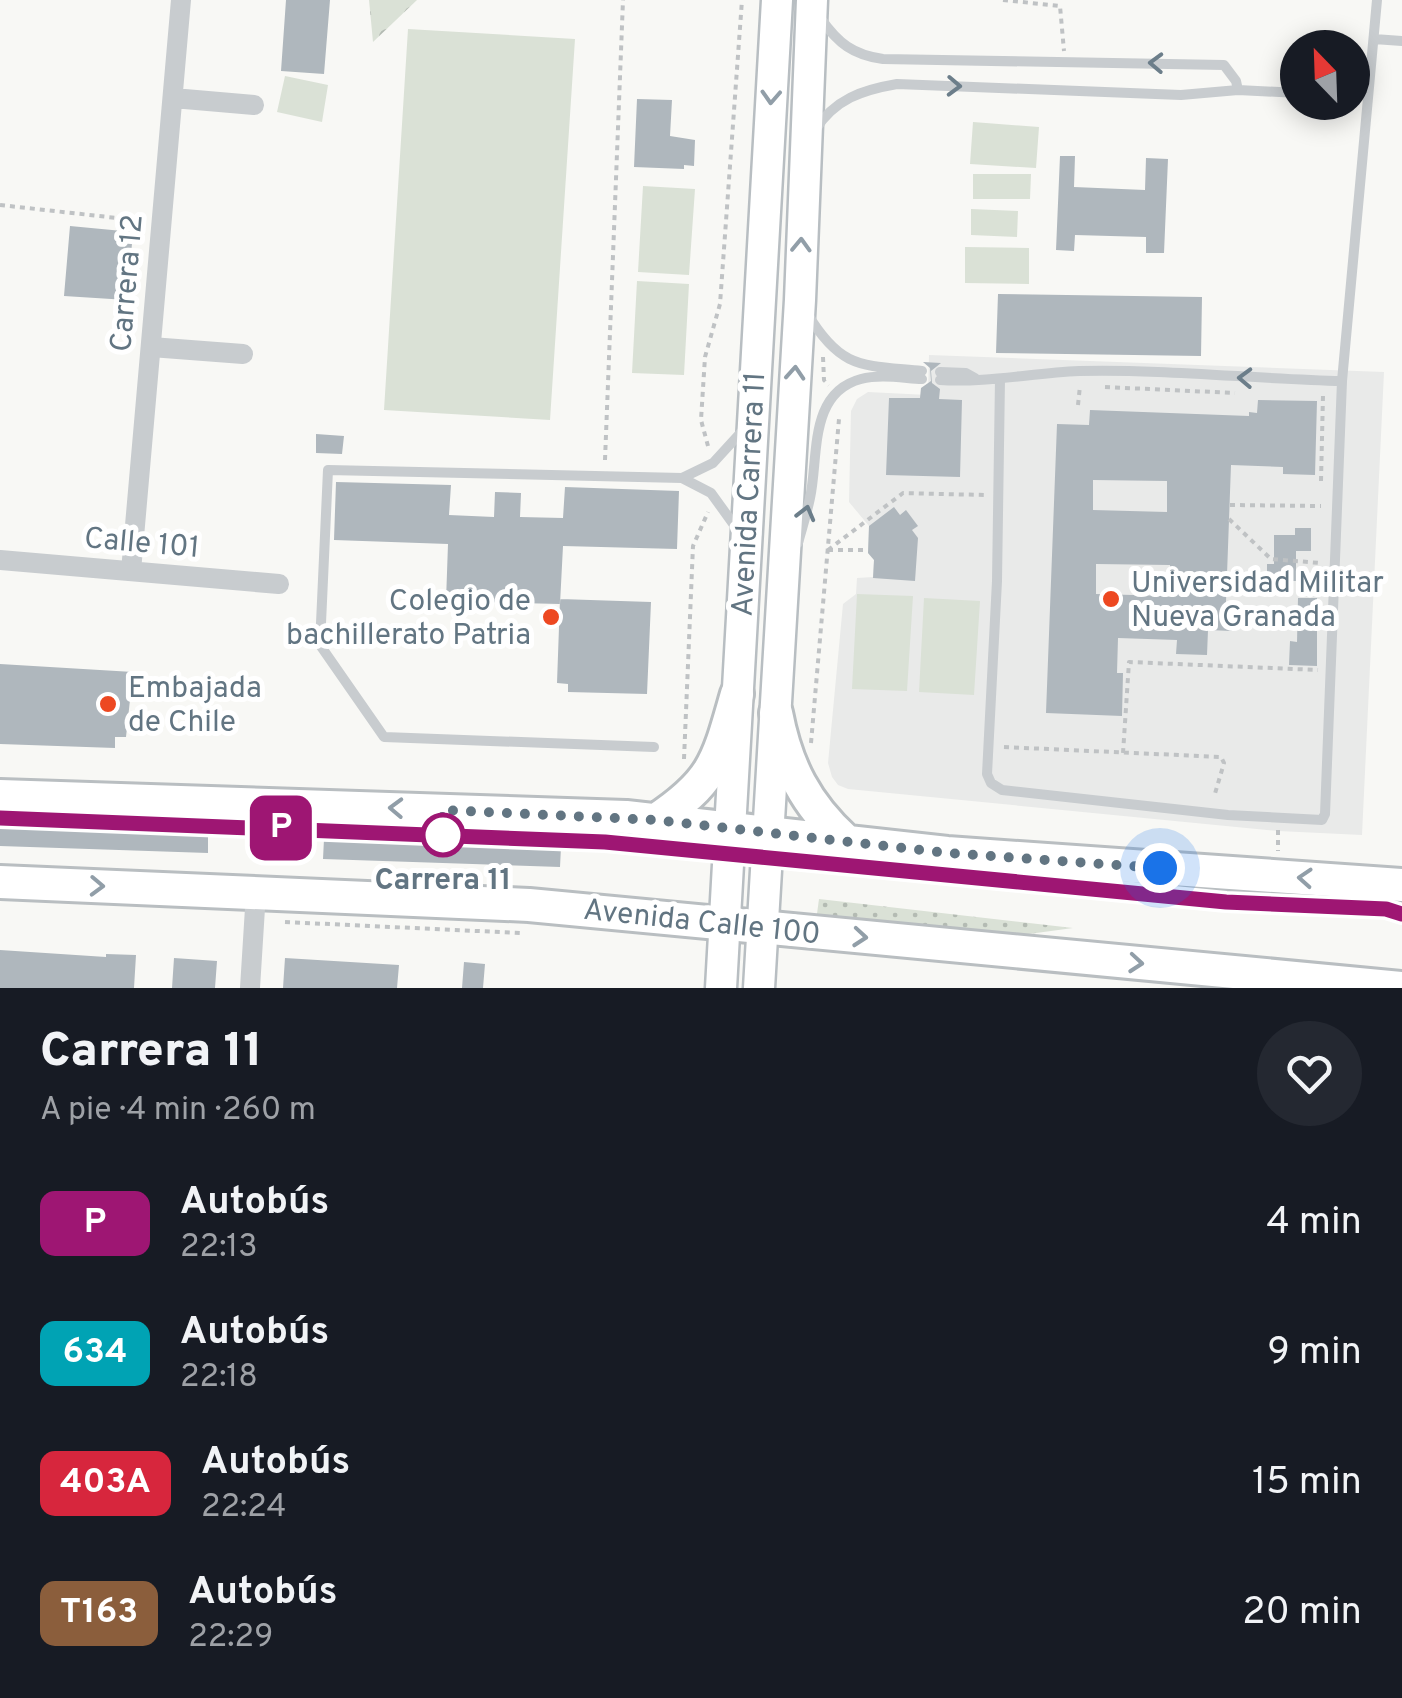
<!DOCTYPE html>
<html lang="es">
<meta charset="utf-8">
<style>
:root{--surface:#171b24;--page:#242831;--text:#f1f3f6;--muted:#9ea1a6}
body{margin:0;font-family:Overpass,sans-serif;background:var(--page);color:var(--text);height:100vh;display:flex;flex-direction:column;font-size:38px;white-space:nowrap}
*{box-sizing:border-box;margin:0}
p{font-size:32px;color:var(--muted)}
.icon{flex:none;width:55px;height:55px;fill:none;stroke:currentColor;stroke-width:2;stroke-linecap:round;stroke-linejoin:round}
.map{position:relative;height:988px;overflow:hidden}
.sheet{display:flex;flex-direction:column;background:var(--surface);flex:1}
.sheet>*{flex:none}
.badge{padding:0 20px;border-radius:15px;font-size:35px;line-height:65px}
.needle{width:65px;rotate:337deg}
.tools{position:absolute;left:1280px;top:30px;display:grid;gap:20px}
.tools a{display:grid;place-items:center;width:90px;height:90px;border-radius:50%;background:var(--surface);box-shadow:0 5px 25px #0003;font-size:50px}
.you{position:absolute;width:50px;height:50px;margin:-25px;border:8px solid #fff;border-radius:50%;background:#1a73e8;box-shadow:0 0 0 15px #1a73e833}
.map>.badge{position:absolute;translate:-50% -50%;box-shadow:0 0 0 5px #fff}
.round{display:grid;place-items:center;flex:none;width:105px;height:105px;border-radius:52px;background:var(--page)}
.head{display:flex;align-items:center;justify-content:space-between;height:170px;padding:0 40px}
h1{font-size:48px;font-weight:800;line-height:75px}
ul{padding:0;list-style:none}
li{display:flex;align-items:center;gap:30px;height:130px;padding:0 40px}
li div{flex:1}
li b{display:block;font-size:38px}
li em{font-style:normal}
li .badge{min-width:110px;font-weight:700;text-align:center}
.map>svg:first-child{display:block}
.built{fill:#e9eae9}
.grass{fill:url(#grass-dots)}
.forest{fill:url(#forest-crowns)}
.park{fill:#dae1d6}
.building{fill:#afb7bd;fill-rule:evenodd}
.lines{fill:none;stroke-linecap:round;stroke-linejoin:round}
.secondary-casing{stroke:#b8bec2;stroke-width:35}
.primary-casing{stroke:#b9bec1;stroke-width:38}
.path{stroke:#bfc2c4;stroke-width:4;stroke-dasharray:5 5;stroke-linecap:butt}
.lane{stroke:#c8cccf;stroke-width:10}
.street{stroke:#c8cccf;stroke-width:20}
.secondary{stroke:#fff;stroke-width:30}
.primary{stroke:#fff;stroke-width:32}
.oneway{stroke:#6c7e8a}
.oneway2{stroke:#919ea8}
.line-casing{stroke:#fff;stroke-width:22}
.line{stroke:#9e1673;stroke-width:15}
.walk{stroke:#627582;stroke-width:10;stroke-dasharray:0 18}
.poi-dot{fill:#ed4821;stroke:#fff;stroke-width:4}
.stop-dot{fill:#fff;stroke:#9e1673;stroke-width:5}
.labels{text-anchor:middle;stroke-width:10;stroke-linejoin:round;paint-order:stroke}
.street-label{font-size:30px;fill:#627582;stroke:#fff}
.poi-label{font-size:30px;fill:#627582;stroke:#fff;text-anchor:start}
.stop-label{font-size:30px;font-weight:bold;fill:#627582;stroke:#fff}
</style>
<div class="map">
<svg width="1402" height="988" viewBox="0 0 1402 988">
<defs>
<pattern id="grass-dots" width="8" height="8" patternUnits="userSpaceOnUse" patternTransform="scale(2.5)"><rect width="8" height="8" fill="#dae1d6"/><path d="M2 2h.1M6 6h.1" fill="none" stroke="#b4bbb3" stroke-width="1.8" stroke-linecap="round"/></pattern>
<pattern id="forest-crowns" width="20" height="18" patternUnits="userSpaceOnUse" patternTransform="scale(2.5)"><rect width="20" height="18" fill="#dae1d6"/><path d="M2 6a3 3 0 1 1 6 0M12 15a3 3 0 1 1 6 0" fill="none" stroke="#b4bbb3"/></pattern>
</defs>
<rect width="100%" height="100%" fill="#f8f8f5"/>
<path class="built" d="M929,355l455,17 -22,463 -84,-4 -430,-42 -10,-4 -6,-8 -4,-14 15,-159 13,-10 1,-16 16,-1 1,-17 -6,-7 1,-27 -20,-24 2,-91 6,-12 11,-7 60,3z"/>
<path class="grass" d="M819,899l254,29 -59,8 -198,-15z"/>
<path class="forest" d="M369,0h48l-44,42z"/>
<path class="park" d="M408,29l167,10 -25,381 -166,-10z
M285,76l43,9 -6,37 -45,-10z
M973,122l66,5 -3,41 -66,-4z
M973,174h58l-1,25h-57z
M643,186l52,3 -6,86 -51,-3z
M971,209l47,2 -1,26 -46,-2z
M965,247l64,1v36l-64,-1z
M637,281l52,3 -5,91 -52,-2z
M857,594l56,2 -6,95 -55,-2z
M924,598l56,3 -6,94 -55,-3z"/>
<path class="building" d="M286,0h44l-6,74 -43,-3z
M637,99l35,1 -2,36 25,4 -1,26 -10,-1v4l-50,-2z
M1060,156h15l-1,31 71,3 1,-32 22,1 -4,94h-18v-16l-71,-2 -1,16 -18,-1z
M70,226l63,6 -6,68 -63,-4z
M998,294l204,3 -1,59 -205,-3z
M923,362l18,1 -10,8 1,12 8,6 -1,10 23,1 -2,77 -74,-2 3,-77h31l1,-10 10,-7 -1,-13z
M1258,400l59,1 -2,74 -32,-1v-7l-52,-2 -5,137h7l-1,29 -24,-1 -1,25 -31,-1 1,-14 -59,-2 -1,35h6l-1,43 -76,-3 11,-289 32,1 1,-15 159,6v-4l8,1zM1093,480l74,1v31l-74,-2zM1096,564l74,1v31l-74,-2z
M316,434l28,2 -2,18 -26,-1z
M336,482l115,3 -2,30 45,2 1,-25 26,1 -1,24 43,1 2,-31 114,4 -2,58 -114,-3 -3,58 -114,-3 2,-57 -114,-4z
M894,507l6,8 6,-5 12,16 -6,4 6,8 -3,43 -42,-3 1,-18 -6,-7 1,-27z
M1295,528h16v23h-15v30h-29v-17h7v-29h21z
M1298,598h19v68l-28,-1 1,-24 7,1z
M560,599l91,3 -4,92 -79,-2v-8l-11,-1z
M0,664l133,8 -7,65h-11v11l-115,-4z
M0,827l208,6v20l-208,-7z
M324,839l237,8 -1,20 -237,-8z
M0,950l106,7v-3l30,1 -2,33h-134z
M174,958l43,3 -2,27h-43z
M285,958l114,7 -2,23h-114z
M464,962l21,2 -2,24h-21z"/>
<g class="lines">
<g class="secondary-casing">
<path id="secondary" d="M721,988l56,-988
M759,988l41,-688 12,-300"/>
</g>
<g class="primary-casing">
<path id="primary" d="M776,713c10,53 30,92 70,128
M0,796l626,21 321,36 455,32
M656,820c59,-39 62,-60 81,-126
M0,882l529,23 873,83"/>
</g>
<path class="path" d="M1003,0l57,6 4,45
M0,205l144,16
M823,357l1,23 5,5
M1105,387l130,6
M1078,405l2,-19
M708,446l-7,-26 4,-63 15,-53 22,-304
M605,460l18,-460
M1321,481l2,-86
M1230,505l91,1
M1229,519l42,40 49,4
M828,550l75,-57 81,2
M828,550h40
M811,743l28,-324
M1004,747l217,10 3,6 -10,34
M1123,753l6,-91 189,8
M684,759l9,-213 15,-34
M1278,830v21
M285,922l235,11"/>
<path class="lane" d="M821,19c17,24 32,36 62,40l341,6 12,16 2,9
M1374,39l28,2
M815,130c20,-31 47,-40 82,-46l284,11 57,-5 60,3
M807,313c34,57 55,52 115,58
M940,372l26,1 9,5
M1000,379l-3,202 -10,193 4,9 11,7 226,25 94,5 3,-6 17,-433 35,-381
M940,380c46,3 92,-7 139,-9 87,-2 176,8 263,10
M682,478l31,-15 32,-35
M798,543c4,-15 9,-30 12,-45 9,-41 -2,-105 51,-119 19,-5 41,-1 61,0
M654,747l-270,-10 -64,-92 8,-175 354,8 29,15 26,36"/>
<path class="street" d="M173,98l81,7
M151,347l92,7
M0,560l279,24
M131,571l50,-571
M250,988l6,-96"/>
<use href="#secondary" class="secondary"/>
<use href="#primary" class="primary"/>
</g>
<defs><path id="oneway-chevron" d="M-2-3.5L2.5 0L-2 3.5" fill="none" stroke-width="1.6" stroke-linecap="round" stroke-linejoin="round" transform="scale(2.5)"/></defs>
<g class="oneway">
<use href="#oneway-chevron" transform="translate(1156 63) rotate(-178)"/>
<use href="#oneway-chevron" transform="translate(954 86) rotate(2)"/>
<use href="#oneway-chevron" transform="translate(1245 378) rotate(-178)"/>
<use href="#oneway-chevron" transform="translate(806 513) rotate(-75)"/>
</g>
<g class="oneway2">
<use href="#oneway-chevron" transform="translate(771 97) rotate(93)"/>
<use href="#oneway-chevron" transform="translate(801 245) rotate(-88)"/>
<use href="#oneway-chevron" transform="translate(795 373) rotate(-86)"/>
<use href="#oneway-chevron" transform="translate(396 808) rotate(-178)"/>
<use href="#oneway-chevron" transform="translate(1305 878) rotate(-176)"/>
<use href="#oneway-chevron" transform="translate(97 886) rotate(2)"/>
<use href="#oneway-chevron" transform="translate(860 937) rotate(5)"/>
<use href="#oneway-chevron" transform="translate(1136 963) rotate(5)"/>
</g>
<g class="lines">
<g class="line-casing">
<path id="line" d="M0,818l605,24 621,60 160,7 16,5"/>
</g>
<use href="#line" class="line"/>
<path class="walk" d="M443,835l-1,-25 214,10 291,33 213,15"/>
</g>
<g class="poi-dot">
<circle cx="1111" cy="599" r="10"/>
<circle cx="551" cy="617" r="10"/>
<circle cx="108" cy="704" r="10"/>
</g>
<circle class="stop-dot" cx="443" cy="835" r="20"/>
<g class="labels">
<g class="street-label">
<text transform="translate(126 283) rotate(-85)" y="10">Carrera 12</text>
<text transform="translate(748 494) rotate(-87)" y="10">Avenida Carrera 11</text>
<text transform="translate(142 542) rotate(5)" y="10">Calle 101</text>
<text transform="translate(702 921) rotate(6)" y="10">Avenida Calle 100</text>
</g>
<g class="poi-label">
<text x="1131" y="592">Universidad Militar<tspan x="1131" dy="34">Nueva Granada</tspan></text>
<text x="531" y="610" text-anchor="end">Colegio de<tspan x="531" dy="34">bachillerato Patria</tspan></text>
<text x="128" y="697">Embajada<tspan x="128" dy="34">de Chile</tspan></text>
</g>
<g class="stop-label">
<text x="443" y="889">Carrera 11</text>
</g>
</g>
</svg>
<div class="tools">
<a><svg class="needle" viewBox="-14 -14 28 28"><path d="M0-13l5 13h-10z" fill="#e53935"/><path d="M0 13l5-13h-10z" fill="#9ea1a6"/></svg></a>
</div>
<div class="you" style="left:1160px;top:868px"></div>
<b class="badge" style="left:281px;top:828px;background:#9e1673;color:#fff">P</b>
</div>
<section class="sheet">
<div class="head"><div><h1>Carrera 11</h1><p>A pie · 4 min · 260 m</p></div><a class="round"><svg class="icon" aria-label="heart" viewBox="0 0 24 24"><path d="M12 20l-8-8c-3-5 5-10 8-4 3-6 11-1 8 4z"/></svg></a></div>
<ul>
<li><span class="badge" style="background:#9e1673;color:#fff">P</span><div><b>Autobús</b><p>22:13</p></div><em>4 min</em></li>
<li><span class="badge" style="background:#00a3b4;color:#fff">634</span><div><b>Autobús</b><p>22:18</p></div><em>9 min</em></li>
<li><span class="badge" style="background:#d7263d;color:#fff">403A</span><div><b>Autobús</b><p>22:24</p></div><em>15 min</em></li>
<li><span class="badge" style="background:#8b5e3c;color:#fff">T163</span><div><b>Autobús</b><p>22:29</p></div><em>20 min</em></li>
</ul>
</section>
